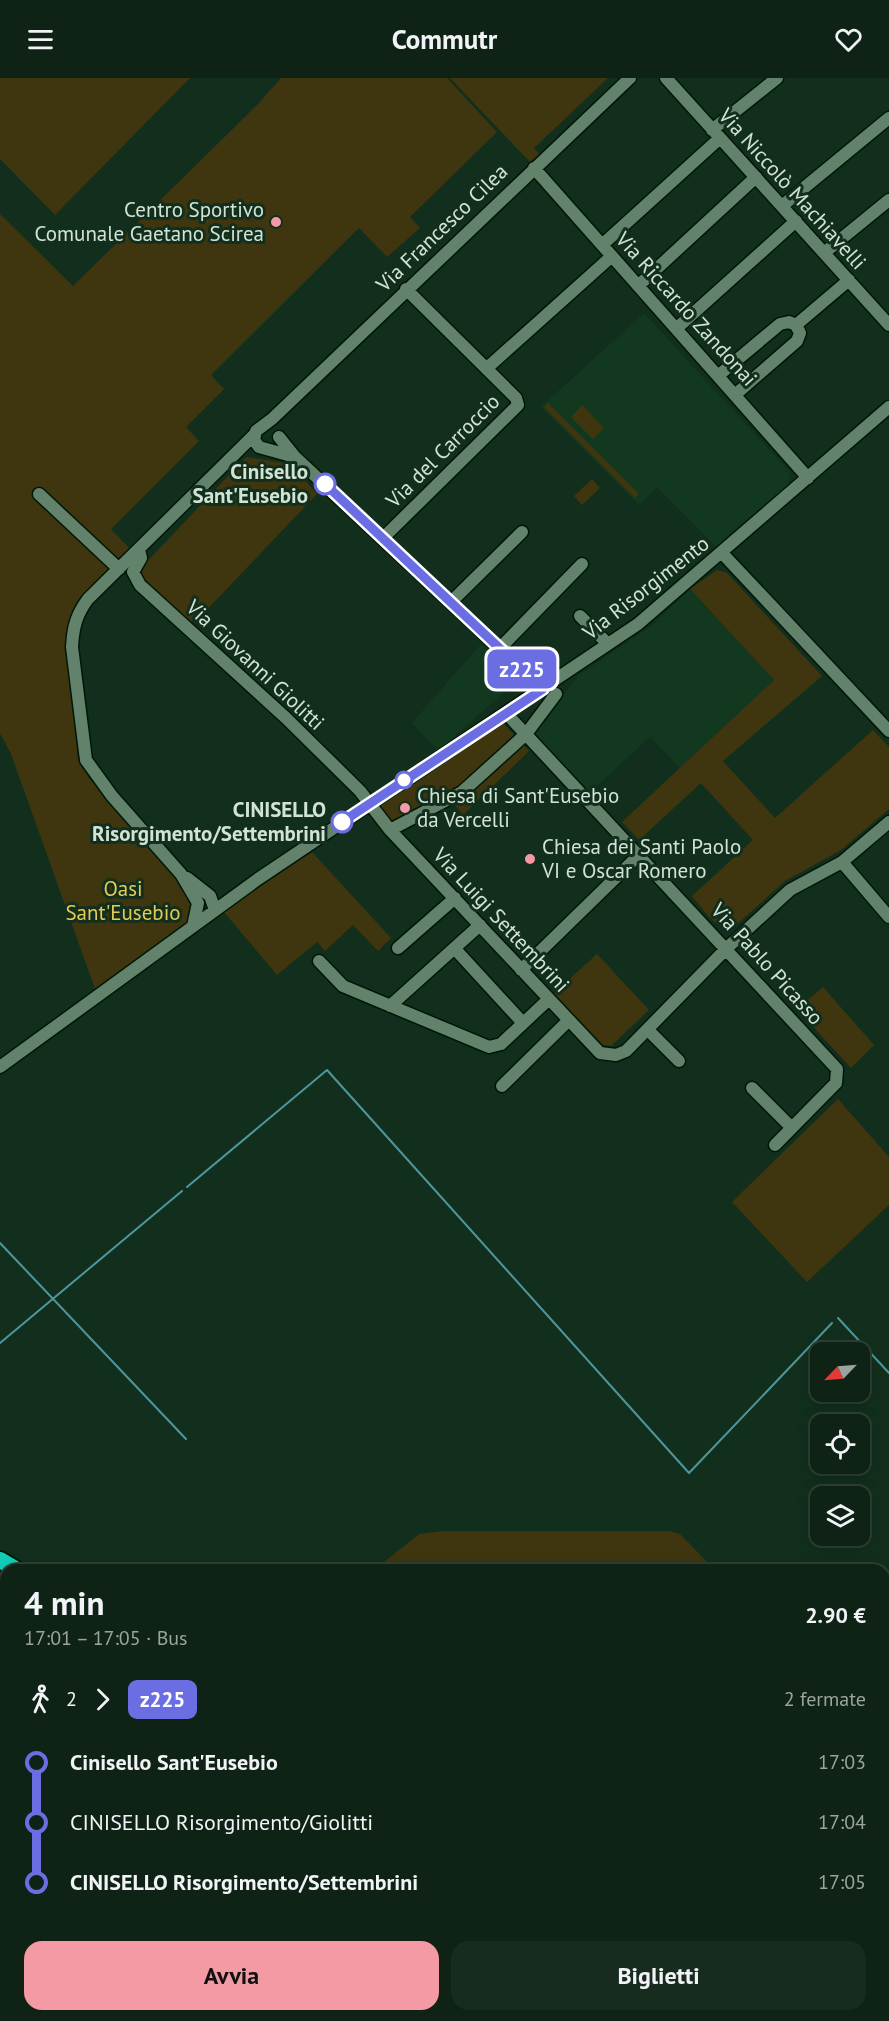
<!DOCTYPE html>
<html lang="it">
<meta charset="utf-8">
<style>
:root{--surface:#0e2316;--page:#172b1f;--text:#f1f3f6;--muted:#9ba4a1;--line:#2e4035;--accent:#f49aa5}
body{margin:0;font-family:"PT Sans",sans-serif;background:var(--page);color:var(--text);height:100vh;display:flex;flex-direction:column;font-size:22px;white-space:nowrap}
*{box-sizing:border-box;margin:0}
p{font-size:20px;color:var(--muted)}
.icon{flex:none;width:33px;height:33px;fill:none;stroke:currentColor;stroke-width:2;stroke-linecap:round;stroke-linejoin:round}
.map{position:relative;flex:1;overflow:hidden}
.sheet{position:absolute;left:0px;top:1486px;width:890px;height:458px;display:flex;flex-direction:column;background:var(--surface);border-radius:18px 18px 0 0;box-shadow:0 3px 15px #0003,0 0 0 2px var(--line)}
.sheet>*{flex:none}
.badge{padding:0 12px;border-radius:9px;font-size:21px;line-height:39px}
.needle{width:39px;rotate:245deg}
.buttons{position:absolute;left:810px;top:1264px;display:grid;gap:12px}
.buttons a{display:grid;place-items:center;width:60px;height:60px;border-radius:12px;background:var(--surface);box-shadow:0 3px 15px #0003,0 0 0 2px var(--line);font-size:30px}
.map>.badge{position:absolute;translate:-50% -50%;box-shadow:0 0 0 3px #fff}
.legs{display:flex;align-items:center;gap:9px;height:66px;padding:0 24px;font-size:20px}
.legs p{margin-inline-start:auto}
.overview{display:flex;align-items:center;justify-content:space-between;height:102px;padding:0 24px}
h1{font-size:33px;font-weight:700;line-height:45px}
.action{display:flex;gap:12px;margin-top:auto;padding:12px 24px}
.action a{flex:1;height:69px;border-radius:18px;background:var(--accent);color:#111;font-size:24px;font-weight:700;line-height:69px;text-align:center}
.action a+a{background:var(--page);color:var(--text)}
ul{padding:0 24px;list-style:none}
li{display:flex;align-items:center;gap:21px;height:60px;font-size:22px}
li i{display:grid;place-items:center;width:9px;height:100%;margin:0 8px;background:currentColor}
li i::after{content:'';width:15px;height:15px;margin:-8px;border:4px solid;border-radius:50%;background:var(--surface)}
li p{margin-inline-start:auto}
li:first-child i{background:linear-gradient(#0000 50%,currentColor 0)}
li:last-child i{background:linear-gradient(currentColor 50%,#0000 0)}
header{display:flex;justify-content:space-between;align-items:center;height:78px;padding:0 24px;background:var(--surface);font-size:27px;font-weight:700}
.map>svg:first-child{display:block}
.built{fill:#133820}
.green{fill:#3f360f}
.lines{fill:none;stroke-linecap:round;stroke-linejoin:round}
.stream{stroke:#4e979e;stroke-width:2}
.minor-casing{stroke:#001706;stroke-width:15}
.highway-casing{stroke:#001706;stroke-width:20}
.minor{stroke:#63826b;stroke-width:12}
.highway{stroke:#14cdb7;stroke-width:16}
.line-1-casing{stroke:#fff;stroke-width:14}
.line-1{stroke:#6a6ee2;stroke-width:9}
.poi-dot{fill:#f49aa5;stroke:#122f1d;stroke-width:2}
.stop-1-dot{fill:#fff;stroke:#6a6ee2;stroke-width:3}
.labels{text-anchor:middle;stroke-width:6;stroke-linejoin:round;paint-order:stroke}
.street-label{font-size:21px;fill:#d2e3d6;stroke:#122f1d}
.poi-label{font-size:21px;fill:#d2e3d6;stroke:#122f1d;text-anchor:start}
.stop-label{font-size:21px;font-weight:bold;fill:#d2e3d6;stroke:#122f1d;text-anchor:end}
.park-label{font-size:21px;fill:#e4ca56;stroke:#122f1d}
</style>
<header><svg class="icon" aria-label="menu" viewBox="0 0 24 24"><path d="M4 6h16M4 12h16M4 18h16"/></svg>Commutr<svg class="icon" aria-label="heart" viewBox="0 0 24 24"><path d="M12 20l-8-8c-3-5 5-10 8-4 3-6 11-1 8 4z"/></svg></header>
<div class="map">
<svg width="889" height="1943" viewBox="0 0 889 1943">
<rect width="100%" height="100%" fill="#122f1d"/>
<path class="built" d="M644,235l146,159 -2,15 -71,61 -60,-61 -18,18 -98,-98z
M690,511l84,91 -94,88 -30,-31 -60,55 -56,-58 45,-59 74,-50z
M481,566l38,35 -81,72 -26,-28z"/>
<path class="green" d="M0,0h190l-135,137 -55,-56z
M281,0h166l50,54 -87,85 10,11 -33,29 -28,-29 -148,147 13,14 -38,38 13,14 -88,88 20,21c-25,25 -59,50 -65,87l12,123 11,18 99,114c5,10 6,25 -2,33l-91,64 -84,-235 -11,-21v-519l73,72 186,-183z
M450,0h158l-74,70 5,6 -9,8z
M548,325l91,91 -4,4 -91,-91z
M582,327l22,23 -11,11 -22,-22z
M246,379l45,7 26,30 -116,122 -10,6 -49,-45 -1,-9z
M592,401l8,9 -18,17 -8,-9z
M717,492l10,3 95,103 -99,85 52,57 98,-88 16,17v62l-48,41 -56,31 -51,46c-17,6 -32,-20 -42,-31l61,-56 -52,-57 -62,57 -17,-18 152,-142 -84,-91z
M502,644l27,29 -66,64 -14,-17 -56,28 -14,-15 2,-8 35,-20z
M312,774l79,86 -13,13 -25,-26 -28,26 -8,-9 -40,33 -54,-64z
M597,876l52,56 -38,36 -9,-1 -48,-52z
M823,909l51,58 -23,23 -54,-59z
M838,1021l51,58v48l-82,77 -75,-80z
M443,1453h227l10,3 35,36h-341l45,-36z
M381,1938h241l5,5h-241z
M635,1938h140l-6,5h-130z"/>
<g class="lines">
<path class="stream" d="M187,1109l140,-117 362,403 143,-150
M0,1165l186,196
M838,1240l51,55
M0,1265l182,-152
M2,1531l4,3
M372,1938l4,5"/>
<g class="minor-casing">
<path id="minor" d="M666,0l223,247
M712,52l65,-52
M534,90l274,310
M782,128l107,-88
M602,167l118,-107
M824,175l65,-53
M639,207l117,-108
M796,247l53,-45
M677,250l119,-107
M487,290l125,-112
M719,297l61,-51 9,-2 7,3
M736,316l61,-53 3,-8 -4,-8
M279,359l16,20 248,232
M295,379l-36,-10 -5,-7 2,-9 16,-12 358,-341
M39,416l80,75
M383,460l135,-133 -2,-7 -110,-109
M139,472l2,8 -8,14 7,13 146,133 74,73 30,39 210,223 16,2 10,-4 101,-103 63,-58 52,-28 47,-40
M722,475l167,178
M451,524l71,-70
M580,538l28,28
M500,570l82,-84
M506,635l331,356 -1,14 -61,62
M390,752l72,-38 64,-58 30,-40
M842,784l47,55
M187,800l23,18 5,14
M193,848l5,-23 -17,-29 -69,-78 -26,-36 -14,-113c1,-19 4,-32 16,-48l166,-164
M398,870l57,-50
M455,871l68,74
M319,883l24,25 146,61 12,-3 48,-45
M521,892l119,-116
M390,928l90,-81
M648,952l31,31
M0,989l258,-188 380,-255 251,-217
M502,1008l67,-66
M752,1010l39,39
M884,1856l5,-3
M629,1938l5,5
M802,1938l5,5
M777,1943l6,-5"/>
</g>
<g class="highway-casing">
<path id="highway" d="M0,1482l17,10
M884,1577h5"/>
</g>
<use href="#minor" class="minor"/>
<use href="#highway" class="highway"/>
</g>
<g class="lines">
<g class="line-1-casing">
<path id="line-1" d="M325,406l218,205 -201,133"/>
</g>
<use href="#line-1" class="line-1"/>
</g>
<g class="poi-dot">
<circle cx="276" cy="144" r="6"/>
<circle cx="405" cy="730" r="6"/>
<circle cx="530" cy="781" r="6"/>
</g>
<g class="stop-1-dot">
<circle cx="325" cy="406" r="10"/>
<circle cx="404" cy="702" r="8"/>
<circle cx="342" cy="744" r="10"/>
</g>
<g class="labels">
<g class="street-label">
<text transform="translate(792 111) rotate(48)" y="7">Via Niccolò Machiavelli</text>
<text transform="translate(442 150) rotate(-44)" y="7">Via Francesco Cilea</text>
<text transform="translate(686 231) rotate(48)" y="7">Via Riccardo Zandonai</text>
<text transform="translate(443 373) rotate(-45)" y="7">Via del Carroccio</text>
<text transform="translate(646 510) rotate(-38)" y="7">Via Risorgimento</text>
<text transform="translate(255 587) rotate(43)" y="7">Via Giovanni Giolitti</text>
<text transform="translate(501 842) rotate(47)" y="7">Via Luigi Settembrini</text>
<text transform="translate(767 886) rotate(48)" y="7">Via Pablo Picasso</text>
</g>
<g class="poi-label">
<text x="264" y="139" text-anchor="end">Centro Sportivo<tspan x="264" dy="24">Comunale Gaetano Scirea</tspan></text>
<text x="417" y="725">Chiesa di Sant'Eusebio<tspan x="417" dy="24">da Vercelli</tspan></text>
<text x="542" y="776">Chiesa dei Santi Paolo<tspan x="542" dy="24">VI e Oscar Romero</tspan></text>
</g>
<g class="stop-label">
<text x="308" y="401">Cinisello<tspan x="308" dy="24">Sant'Eusebio</tspan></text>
<text x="326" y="739">CINISELLO<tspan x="326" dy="24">Risorgimento/Settembrini</tspan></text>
</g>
<g class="park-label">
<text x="123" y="818">Oasi<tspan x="123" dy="24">Sant'Eusebio</tspan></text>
</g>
</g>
</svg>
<div class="buttons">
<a><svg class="needle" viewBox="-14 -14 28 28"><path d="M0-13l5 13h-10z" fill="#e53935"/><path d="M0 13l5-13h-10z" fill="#9ba4a1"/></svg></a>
<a><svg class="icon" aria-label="locate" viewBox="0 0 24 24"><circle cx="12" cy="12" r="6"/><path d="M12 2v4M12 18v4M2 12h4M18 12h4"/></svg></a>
<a><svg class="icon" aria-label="layers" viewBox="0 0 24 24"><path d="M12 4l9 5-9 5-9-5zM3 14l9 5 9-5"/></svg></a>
</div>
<b class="badge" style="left:522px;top:591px;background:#6a6ee2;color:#fff">z225</b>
<section class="sheet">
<div class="overview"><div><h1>4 min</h1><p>17:01 – 17:05 · Bus</p></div><b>2.90 €</b></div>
<div class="legs"><svg class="icon" aria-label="walk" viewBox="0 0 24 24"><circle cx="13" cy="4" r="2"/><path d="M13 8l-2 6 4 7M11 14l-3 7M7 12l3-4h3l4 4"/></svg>2<svg class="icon" aria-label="forward" viewBox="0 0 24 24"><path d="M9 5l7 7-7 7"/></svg><b class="badge" style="background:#6a6ee2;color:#fff">z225</b><p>2 fermate</p></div>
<ul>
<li><i style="color:#6a6ee2"></i><b>Cinisello Sant'Eusebio</b><p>17:03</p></li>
<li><i style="color:#6a6ee2"></i><span>CINISELLO Risorgimento/Giolitti</span><p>17:04</p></li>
<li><i style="color:#6a6ee2"></i><b>CINISELLO Risorgimento/Settembrini</b><p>17:05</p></li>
</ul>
<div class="action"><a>Avvia</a><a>Biglietti</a></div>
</section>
</div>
